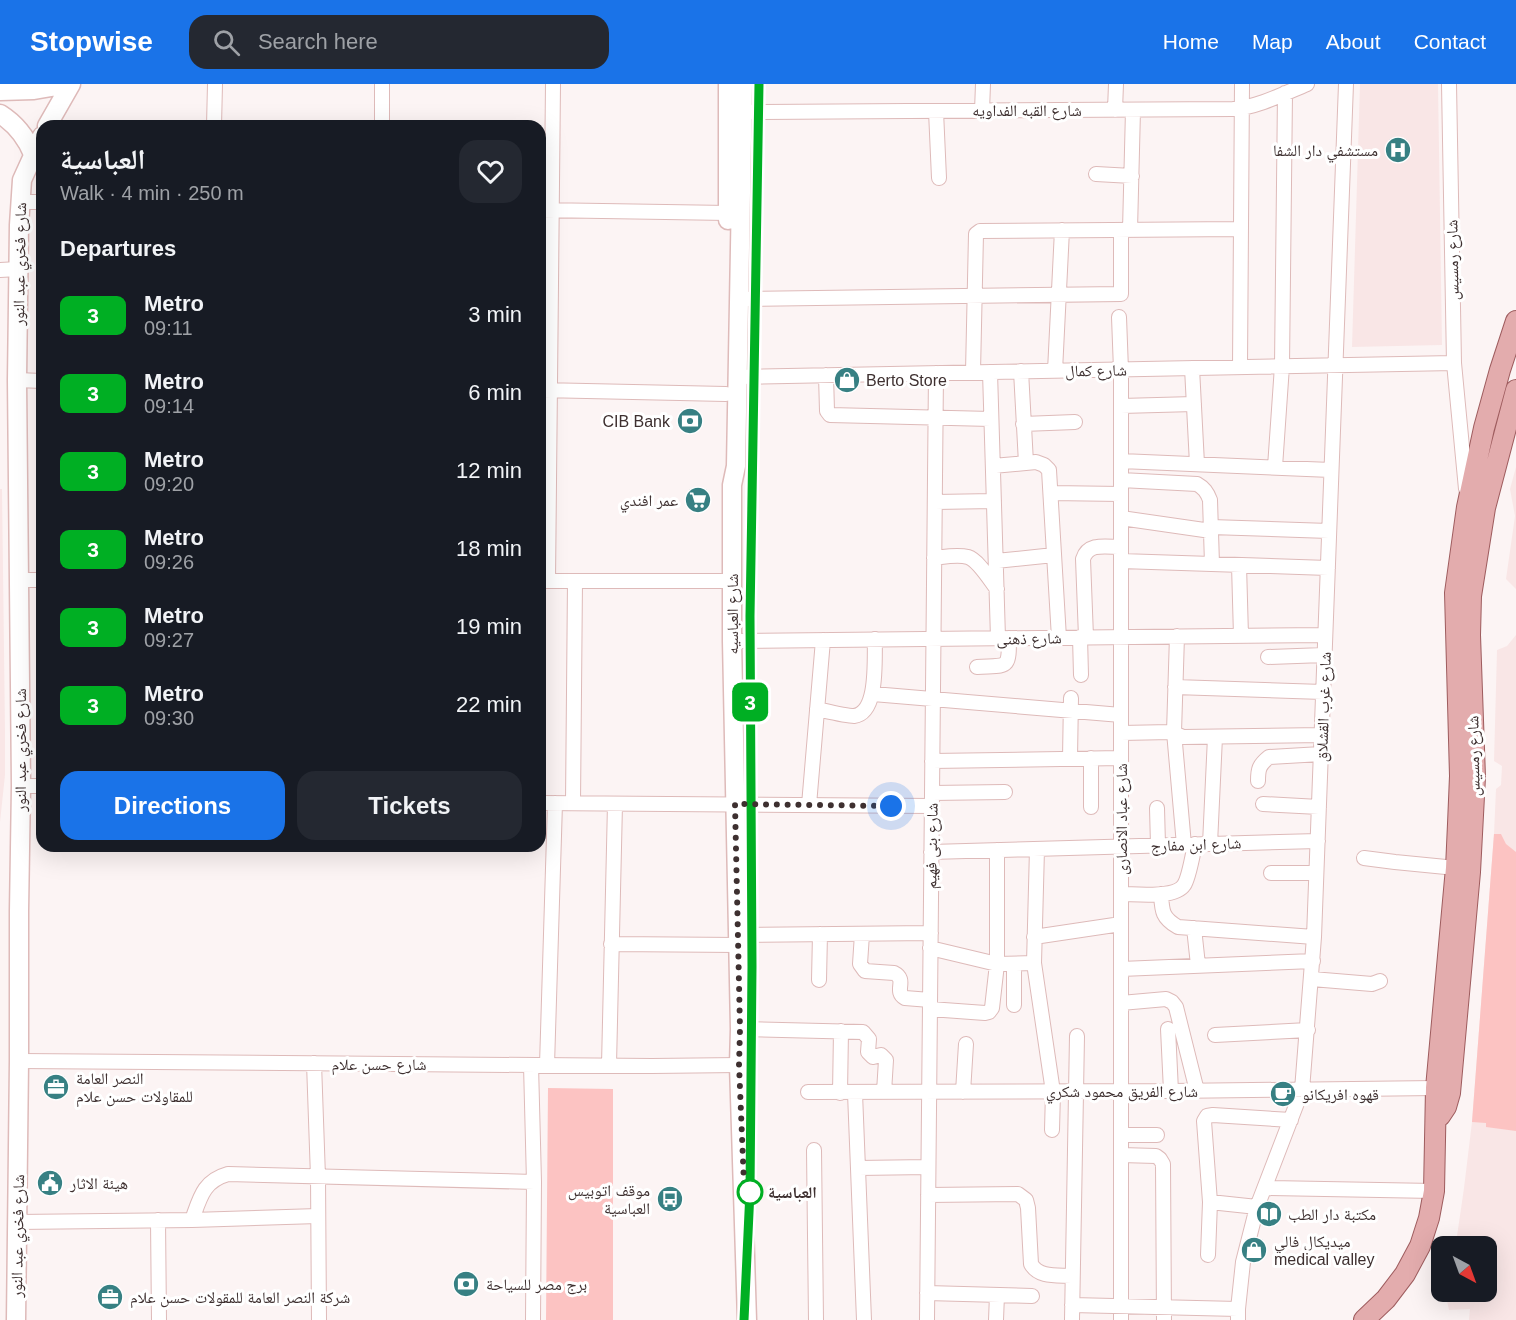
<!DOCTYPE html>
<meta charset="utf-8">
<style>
:root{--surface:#171b24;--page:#242831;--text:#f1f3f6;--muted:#9ea1a6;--accent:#1a73e8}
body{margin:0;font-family:Arial,"Noto Naskh Arabic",sans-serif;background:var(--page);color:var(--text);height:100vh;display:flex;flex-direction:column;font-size:22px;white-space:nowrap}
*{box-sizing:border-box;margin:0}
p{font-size:20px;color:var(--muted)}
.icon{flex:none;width:33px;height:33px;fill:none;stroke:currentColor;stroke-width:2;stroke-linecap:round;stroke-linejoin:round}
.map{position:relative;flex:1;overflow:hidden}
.details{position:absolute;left:36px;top:36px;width:510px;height:732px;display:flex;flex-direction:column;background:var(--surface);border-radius:18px;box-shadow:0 6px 24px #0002}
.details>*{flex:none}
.badge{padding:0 12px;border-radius:9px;font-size:21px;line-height:39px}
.needle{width:39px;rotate:139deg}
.fabs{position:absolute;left:1431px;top:1152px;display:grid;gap:12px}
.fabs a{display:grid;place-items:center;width:66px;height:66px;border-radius:12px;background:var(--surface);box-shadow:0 6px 24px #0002;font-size:30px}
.you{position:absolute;width:30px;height:30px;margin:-15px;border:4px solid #fff;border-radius:50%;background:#1a73e8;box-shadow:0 0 0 9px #1a73e833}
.map>.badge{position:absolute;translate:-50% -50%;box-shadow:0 0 0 3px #fff}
h2{padding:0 24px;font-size:22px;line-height:54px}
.round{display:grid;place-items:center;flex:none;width:63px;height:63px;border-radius:18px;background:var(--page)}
.summary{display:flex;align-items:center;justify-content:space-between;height:102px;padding:0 24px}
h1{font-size:28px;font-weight:800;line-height:45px}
.cta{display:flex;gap:12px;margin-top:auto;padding:12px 24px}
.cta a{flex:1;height:69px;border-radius:18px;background:var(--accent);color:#fff;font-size:24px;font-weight:800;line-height:69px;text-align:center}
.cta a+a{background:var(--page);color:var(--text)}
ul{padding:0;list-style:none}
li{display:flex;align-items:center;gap:18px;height:78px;padding:0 24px}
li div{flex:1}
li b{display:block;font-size:22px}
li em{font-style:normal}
li .badge{min-width:66px;font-weight:700;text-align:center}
header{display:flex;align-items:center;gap:36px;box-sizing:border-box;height:84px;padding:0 30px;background:var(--accent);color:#fff}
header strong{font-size:28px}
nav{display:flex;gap:33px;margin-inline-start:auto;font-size:21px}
.search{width:420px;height:54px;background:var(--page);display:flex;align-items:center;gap:15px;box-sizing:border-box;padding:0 21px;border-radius:18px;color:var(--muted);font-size:22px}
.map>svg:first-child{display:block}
.built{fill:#f9e6e6}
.green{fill:#fcc3c2}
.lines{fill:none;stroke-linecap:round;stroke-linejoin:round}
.street-casing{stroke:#debab9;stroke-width:16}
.secondary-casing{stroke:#debab9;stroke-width:21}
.primary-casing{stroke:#9e5c5e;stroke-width:22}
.street{stroke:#fff;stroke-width:14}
.secondary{stroke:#fff;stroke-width:18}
.primary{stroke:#e3acad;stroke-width:20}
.line-casing{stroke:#fff;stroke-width:14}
.line{stroke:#00af23;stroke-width:9}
.walk{stroke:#3e3030;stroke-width:6;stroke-dasharray:0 10.8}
.stop-dot{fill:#fff;stroke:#00af23;stroke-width:3}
.labels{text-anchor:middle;stroke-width:6;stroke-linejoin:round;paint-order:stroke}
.street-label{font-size:16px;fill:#3e3030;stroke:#fff}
.poi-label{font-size:16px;fill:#3e3030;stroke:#fff;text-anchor:start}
.stop-label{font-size:16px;font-weight:bold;fill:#3e3030;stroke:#fff;text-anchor:start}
</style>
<header>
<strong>Stopwise</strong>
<div class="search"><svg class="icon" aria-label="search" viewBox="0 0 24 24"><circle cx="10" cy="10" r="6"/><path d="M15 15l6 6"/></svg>Search here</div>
<nav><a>Home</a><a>Map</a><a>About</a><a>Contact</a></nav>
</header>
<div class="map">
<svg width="1516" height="1236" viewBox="0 0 1516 1236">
<rect width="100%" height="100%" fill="#fcf4f4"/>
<path class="built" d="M1360,0h78l4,261 -90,2z
M1516,383v122l-10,-10 9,-63 -5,-27z
M0,405h2l3,242v44l-5,47z
M1516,551v685h-47l1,-11 -21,1 -4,-18h41v-46h-23l-7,-3 8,-55 8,-66 22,-288 2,-45 5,-4 1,-19 -8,-5 3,-111 10,-4z"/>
<path class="green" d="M1494,750h7l5,10 10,8v279l-30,-4v-4l-14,-1z
M548,1004l65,1v231h-67z"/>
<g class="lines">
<g class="street-casing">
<path id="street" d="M1449,0l5,279 12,126
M1115,26l1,-26
M936,27l3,67
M982,27l1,-27
M743,28l490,-3c25,-2 50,-15 74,-25
M214,42l1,-42
M382,42v-42
M1096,90l36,2
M20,118h22
M540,126l188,3
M1130,146l3,-120
M0,186l18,-1
M739,215l382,-5v-64
M1119,233l2,53v950
M1240,283l2,-283
M1192,284l5,96
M1021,287l5,92
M1055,287l7,-141
M973,288l3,-138 4,-3 260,-2
M990,288l8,266
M826,291l1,36 3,4 161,4
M738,293l716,-14
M17,296l25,1
M540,306l186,4
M1121,322l73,-2
M1023,340l52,-2
M1121,377l210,9
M993,382l43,-4 8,3 5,5 10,168
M1275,383l7,-101 3,-273
M1121,396l76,4c7,4 10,8 13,16l2,64
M1051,409l70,1
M935,418l59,-1
M1121,434l90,13
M1211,443l118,4
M934,474c10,-1 23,-4 34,-1 10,3 22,23 29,32
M996,477l58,-6
M1121,477l207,7
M1239,481l2,71
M19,496h23
M540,497h192
M548,497l5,-497
M1177,552l-3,96 10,113
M1080,553l1,38
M1086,553l-3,-78c5,-17 24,-12 38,-12
M732,557l593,-6
M1268,573l56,-2
M977,583c31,-2 32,3 32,-29
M1175,603l148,5
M873,610l248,21
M817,625c9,2 29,7 37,7 25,-3 20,-58 21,-77
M1121,649l50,-1 12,5 139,-2
M1070,674l1,-60
M932,677l189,-3
M1258,697c0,-12 1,-16 11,-24l52,-3
M21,702h21
M932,709l73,-1
M540,719l392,3
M573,719l2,-222
M1263,720l56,3
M809,721l14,-165
M1091,723v-49
M1157,724l1,37
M1210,760l5,-107
M1037,765l-3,114 19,129 -1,38
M931,768l387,-11
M1364,774l31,4 61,6
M1271,789h45
M1121,810c15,0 54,5 63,-9 5,-7 9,-32 11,-41
M1161,810c1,17 1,24 17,33l136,10
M1194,844l4,37
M862,850l-2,30 5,7 29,2c14,7 -1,18 11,25l25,2
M737,851l194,-2
M1034,853l87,-13
M611,860l127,1
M930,864l67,16 37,-1
M1121,885l192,-8
M1312,895l60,5 8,-3
M819,896l1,-46
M1121,919l45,-4 6,3 4,5 21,84
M1014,921v-41
M930,925l55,4 4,-1 3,-4 5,-44v-114
M740,945l123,3 6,7 -1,13 5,5 8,-2 5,5 -2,32
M1168,945l3,62
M1215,951l93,-5
M19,977l633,5 87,-1
M314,979l4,114 1,143
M531,981l3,117 -1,138
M547,981l8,-262
M609,981l6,-261
M808,1008l363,-1 265,-3
M963,1008l3,-48
M840,1009l1,-62
M855,1009l9,227
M1121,1051h36
M814,1066l2,170
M1121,1071l35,1 4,3 3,5 1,156
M858,1084l70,-1
M1265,1104l169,3
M928,1111l90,-1 8,6 2,8 3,56c8,14 26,11 41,12
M1210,1118l47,5
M158,1136l1,100
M192,1136c8,-22 11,-39 36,-46l306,8
M17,1138l175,-2 126,-4
M1208,1171l2,-53 -6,-81 3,-5 6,-1 78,5
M927,1209l105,3
M1072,1221l166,4
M927,1236l9,-947
M996,1236l1,-25
M1072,1236l5,-284
M1238,1236v-11l5,-47 14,-55 45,-117 12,-153 32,-853"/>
</g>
<g class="secondary-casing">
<path id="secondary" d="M743,0l-7,382 -4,19v156l8,388 -1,36 8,255
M0,7l34,-1 35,-6
M0,30c16,10 26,23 33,40
M47,42l24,-42
M728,136v-136
M16,1236l3,-259v-150l2,-125 -4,-406 2,-155 3,-45 20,-44"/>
</g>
<g class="primary-casing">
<path id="primary" d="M1440,1032l6,-9 4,-14 20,-221 5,-95 -5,-142 1,-39 14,-88 31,-118
M1364,1236l22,-21 19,-25 15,-28 9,-28 5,-27 2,-103 20,-220 2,-44 2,-48 -5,-183 12,-86 17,-79 16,-58 16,-49"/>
</g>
<use href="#street" class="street"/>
<use href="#secondary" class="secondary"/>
<use href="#primary" class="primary"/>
</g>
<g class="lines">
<g class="line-casing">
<path id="line" d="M744,1236l6,-129 2,-225 -2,-350 9,-532"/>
</g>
<use href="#line" class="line"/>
<path class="walk" d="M750,1108l-6,-8 -5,-119 1,-36 -5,-225 156,2"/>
</g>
<defs>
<g id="hospital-disc" transform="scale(1.35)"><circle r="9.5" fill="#378083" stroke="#fff"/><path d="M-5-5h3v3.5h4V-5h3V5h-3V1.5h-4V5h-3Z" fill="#fff"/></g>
<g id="shop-disc" transform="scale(1.35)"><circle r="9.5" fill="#378083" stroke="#fff"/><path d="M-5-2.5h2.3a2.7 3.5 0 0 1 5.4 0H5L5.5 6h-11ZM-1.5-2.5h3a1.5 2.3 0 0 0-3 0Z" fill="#fff"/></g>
<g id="bank-disc" transform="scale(1.35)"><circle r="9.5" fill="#378083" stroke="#fff"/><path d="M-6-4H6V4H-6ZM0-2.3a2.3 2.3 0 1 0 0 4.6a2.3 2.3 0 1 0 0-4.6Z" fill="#fff"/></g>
<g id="supermarket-disc" transform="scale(1.35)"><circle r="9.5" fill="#378083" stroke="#fff"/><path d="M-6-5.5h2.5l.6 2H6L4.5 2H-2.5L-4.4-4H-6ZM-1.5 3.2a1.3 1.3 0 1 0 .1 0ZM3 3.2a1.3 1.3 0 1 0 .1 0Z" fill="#fff"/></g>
<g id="office-disc" transform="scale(1.35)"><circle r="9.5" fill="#378083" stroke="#fff"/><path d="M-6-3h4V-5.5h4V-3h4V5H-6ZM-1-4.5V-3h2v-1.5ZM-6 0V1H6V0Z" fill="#fff"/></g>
<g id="cafe-disc" transform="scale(1.35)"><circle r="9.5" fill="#378083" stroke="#fff"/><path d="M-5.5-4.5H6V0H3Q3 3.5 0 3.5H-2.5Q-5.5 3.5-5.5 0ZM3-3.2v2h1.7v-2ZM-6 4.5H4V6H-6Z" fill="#fff"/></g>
<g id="civic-disc" transform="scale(1.35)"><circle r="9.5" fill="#378083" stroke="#fff"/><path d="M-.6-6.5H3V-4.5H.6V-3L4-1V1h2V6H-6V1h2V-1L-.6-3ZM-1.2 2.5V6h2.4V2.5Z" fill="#fff"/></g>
<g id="bus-disc" transform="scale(1.35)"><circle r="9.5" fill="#378083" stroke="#fff"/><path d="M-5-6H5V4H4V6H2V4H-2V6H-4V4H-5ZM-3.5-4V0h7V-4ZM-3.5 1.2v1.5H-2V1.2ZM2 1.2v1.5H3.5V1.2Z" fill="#fff"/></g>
<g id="library-disc" transform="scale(1.35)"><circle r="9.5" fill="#378083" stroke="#fff"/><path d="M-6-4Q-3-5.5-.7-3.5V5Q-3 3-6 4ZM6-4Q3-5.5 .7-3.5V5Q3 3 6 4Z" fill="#fff"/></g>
</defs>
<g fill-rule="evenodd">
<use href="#hospital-disc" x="1398" y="66"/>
<use href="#shop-disc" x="847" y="296"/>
<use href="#bank-disc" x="690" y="337"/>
<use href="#supermarket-disc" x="698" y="416"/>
<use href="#office-disc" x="56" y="1003"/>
<use href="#cafe-disc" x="1283" y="1010"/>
<use href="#civic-disc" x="50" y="1099"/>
<use href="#bus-disc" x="670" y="1115"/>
<use href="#library-disc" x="1269" y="1130"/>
<use href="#shop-disc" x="1254" y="1166"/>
<use href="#bank-disc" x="466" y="1200"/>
<use href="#office-disc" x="110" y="1213"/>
</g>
<circle class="stop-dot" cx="750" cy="1108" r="12"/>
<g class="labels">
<g class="street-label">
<text x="1027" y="32">شارع القبه الفداويه</text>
<text transform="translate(1452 176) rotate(-91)" y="6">شارع رمسيس</text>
<text transform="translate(19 180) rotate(-89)" y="6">شارع فخري عبد النور</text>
<text transform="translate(1096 286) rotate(-1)" y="6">شارع كمال</text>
<text transform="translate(732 530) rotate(-90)" y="6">شارع العباسيه</text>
<text transform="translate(1029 554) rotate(-1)" y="6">شارع ذهنى</text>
<text transform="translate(1323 623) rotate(-88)" y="6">شارع غرب القشلاق</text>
<text transform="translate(20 666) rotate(-90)" y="6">شارع فخري عبد النور</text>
<text transform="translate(1473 672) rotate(-91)" y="6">شارع رمسيس</text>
<text transform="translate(1121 735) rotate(-90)" y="6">شارع عباد الانصارى</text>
<text transform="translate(1196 760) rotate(-2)" y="6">شارع ابن مفارج</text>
<text transform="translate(931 762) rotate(-89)" y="6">شارع بنى فهيم</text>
<text x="379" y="986">شارع حسن علام</text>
<text x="1122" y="1013">شارع الفريق محمود شكري</text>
<text transform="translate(17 1152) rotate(-89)" y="6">شارع فخري عبد النور</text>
</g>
<g class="poi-label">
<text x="1378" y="72" text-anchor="end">مستشفي دار الشفا</text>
<text x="866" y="302">Berto Store</text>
<text x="670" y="343" text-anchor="end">CIB Bank</text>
<text x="678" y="422" text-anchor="end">عمر افندي</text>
<text x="76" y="1000">النصر العامة<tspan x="76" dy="18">للمقاولات حسن علام</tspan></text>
<text x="1302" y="1016">قهوه افريكانو</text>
<text x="70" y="1105">هيئة الاثار</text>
<text x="650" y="1112" text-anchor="end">موقف اتوبيس<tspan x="650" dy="18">العباسية</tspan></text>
<text x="1288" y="1136">مكتبة دار الطب</text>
<text x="1274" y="1163">ميديكال فالي<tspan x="1274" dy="18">medical valley</tspan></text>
<text x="486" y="1206">برج مصر للسياحة</text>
<text x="130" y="1219">شركة النصر العامة للمقولات حسن علام</text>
</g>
<g class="stop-label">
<text x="768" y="1114">العباسية</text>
</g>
</g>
</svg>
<div class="fabs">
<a><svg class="needle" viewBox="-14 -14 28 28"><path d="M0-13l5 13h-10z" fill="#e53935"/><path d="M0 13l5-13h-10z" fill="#9ea1a6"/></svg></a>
</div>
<div class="you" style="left:891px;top:722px"></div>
<b class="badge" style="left:750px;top:618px;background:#00af23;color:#fff">3</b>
<section class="details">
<div class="summary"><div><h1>العباسية</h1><p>Walk · 4 min · 250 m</p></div><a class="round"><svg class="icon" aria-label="heart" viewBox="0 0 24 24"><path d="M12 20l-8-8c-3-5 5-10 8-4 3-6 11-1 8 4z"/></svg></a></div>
<h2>Departures</h2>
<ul>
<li><span class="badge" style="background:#00af23;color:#fff">3</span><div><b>Metro</b><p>09:11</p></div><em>3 min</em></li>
<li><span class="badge" style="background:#00af23;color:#fff">3</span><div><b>Metro</b><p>09:14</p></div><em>6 min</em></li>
<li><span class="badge" style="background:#00af23;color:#fff">3</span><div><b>Metro</b><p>09:20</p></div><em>12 min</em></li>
<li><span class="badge" style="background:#00af23;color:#fff">3</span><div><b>Metro</b><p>09:26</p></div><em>18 min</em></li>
<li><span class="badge" style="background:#00af23;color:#fff">3</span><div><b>Metro</b><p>09:27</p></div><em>19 min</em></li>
<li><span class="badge" style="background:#00af23;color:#fff">3</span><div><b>Metro</b><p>09:30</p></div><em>22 min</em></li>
</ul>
<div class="cta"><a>Directions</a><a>Tickets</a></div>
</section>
</div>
